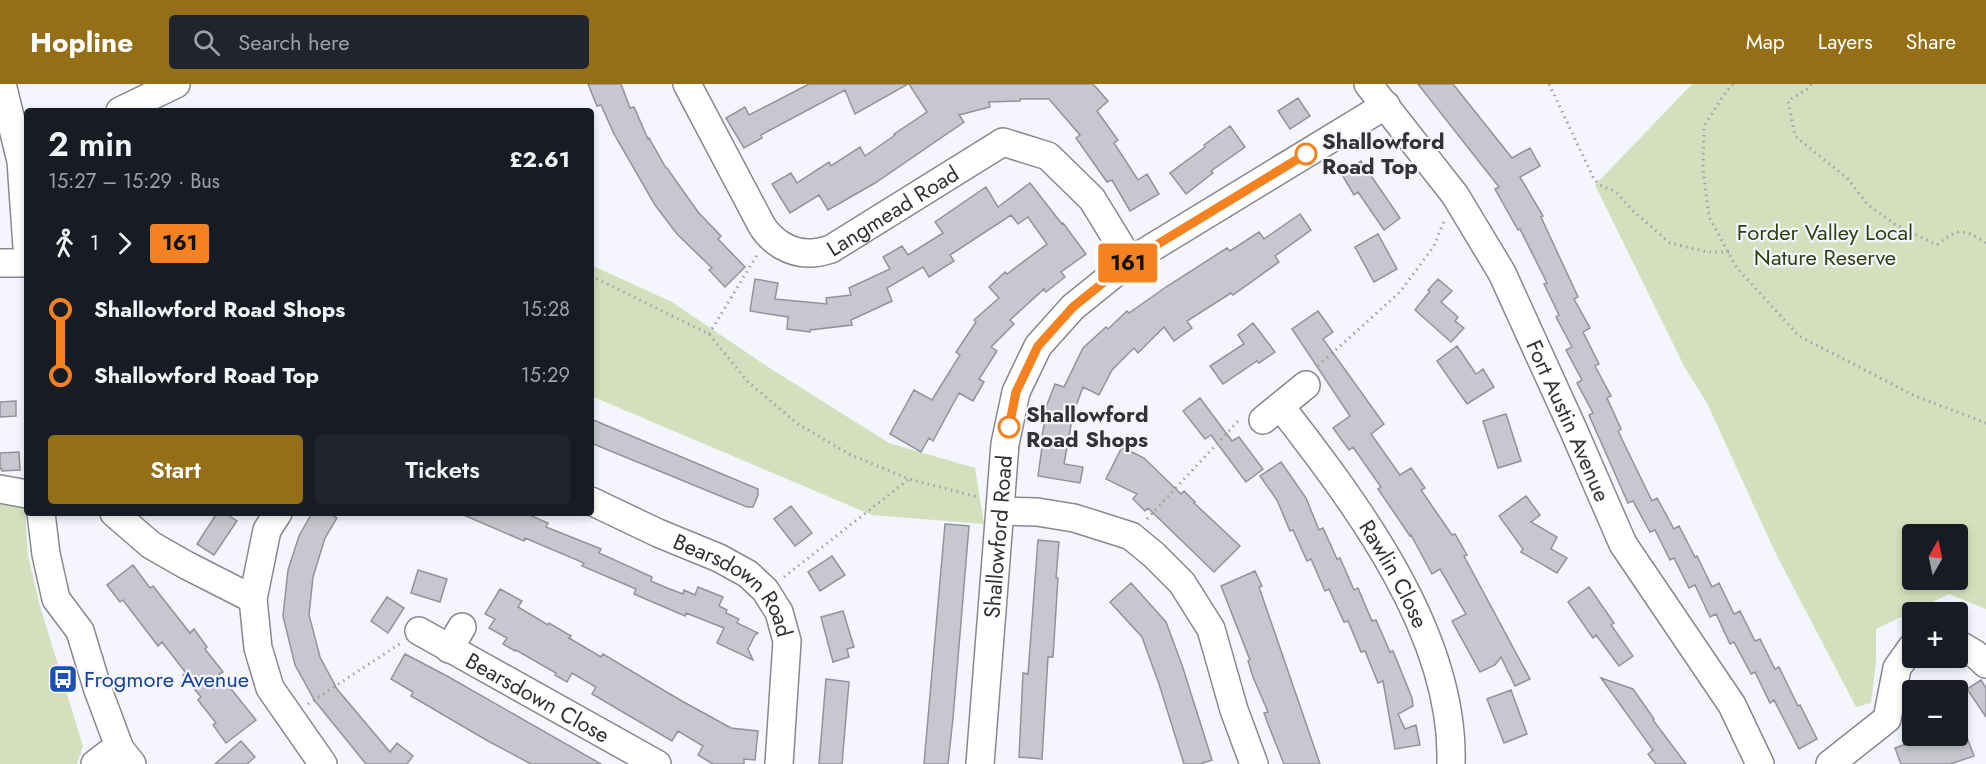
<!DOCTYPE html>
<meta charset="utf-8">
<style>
:root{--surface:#171b24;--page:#20242c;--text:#f1f3f6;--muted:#9ea1a6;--accent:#946f18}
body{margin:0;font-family:Jost,sans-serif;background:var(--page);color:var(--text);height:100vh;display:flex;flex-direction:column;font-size:22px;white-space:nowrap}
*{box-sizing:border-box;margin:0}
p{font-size:20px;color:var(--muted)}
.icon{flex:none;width:33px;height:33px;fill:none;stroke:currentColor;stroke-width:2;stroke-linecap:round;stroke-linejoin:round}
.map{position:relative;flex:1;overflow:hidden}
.drawer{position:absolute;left:24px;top:24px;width:570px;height:408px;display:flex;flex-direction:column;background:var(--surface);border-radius:6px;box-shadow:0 3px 9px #0003}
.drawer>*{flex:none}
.badge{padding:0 12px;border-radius:4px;font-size:21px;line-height:39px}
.needle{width:39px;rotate:9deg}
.buttons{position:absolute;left:1902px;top:440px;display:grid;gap:12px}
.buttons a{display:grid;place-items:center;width:66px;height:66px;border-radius:6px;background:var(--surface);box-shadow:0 3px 9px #0003;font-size:30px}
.map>.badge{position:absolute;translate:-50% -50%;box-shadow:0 0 0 3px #fff}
.legs{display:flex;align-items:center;gap:9px;height:66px;padding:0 24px;font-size:20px}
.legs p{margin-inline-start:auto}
.head{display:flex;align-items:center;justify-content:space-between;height:102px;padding:0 24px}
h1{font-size:33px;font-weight:600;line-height:45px}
.action{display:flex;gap:12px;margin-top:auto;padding:12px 24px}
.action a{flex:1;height:69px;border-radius:6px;background:var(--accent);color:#fff;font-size:24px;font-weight:600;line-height:69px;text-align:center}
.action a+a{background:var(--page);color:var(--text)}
ul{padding:0 24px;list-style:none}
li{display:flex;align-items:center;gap:21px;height:66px;font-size:22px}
li i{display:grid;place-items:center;width:9px;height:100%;margin:0 8px;background:currentColor}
li i::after{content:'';width:15px;height:15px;margin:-8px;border:4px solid;border-radius:50%;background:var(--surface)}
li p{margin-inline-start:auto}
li:first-child i{background:linear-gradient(#0000 50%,currentColor 0)}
li:last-child i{background:linear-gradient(currentColor 50%,#0000 0)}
header{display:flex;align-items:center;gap:36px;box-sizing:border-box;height:84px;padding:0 30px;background:var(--accent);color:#fff}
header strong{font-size:28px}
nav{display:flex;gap:33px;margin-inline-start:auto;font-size:21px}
.search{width:420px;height:54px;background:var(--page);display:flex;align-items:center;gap:15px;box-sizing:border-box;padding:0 21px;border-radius:6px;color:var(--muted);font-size:22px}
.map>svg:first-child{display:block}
.green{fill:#d4e0bd;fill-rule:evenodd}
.building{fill:#c7c8cf;stroke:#92939a;stroke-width:1.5}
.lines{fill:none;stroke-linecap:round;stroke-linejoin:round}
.minor-casing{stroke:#888990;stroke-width:30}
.path{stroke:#a0a1a7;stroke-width:3;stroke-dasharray:1.5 4.5;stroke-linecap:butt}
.minor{stroke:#fff;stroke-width:27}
.line-1-casing{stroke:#fff;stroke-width:14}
.line-1{stroke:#f58220;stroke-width:9}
.stop-1-dot{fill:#fff;stroke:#f58220;stroke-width:3}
.labels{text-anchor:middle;stroke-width:4.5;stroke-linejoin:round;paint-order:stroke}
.stop-label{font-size:22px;font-weight:bold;fill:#323336;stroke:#f4f5fd;text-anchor:start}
.street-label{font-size:22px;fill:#323336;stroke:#f4f5fd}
.park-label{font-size:22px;fill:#323e0d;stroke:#f4f5fd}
.transit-label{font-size:22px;fill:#164399;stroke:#f4f5fd;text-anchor:start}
</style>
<header>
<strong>Hopline</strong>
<div class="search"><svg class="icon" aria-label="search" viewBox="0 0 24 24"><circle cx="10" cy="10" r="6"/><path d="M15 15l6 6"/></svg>Search here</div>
<nav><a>Map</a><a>Layers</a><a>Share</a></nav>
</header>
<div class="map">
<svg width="1986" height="680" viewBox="0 0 1986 680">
<rect width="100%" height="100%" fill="#f4f5fd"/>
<path class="green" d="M1692,0h294v525l-37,-15 -73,35v33l-5,41 -15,4 -81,-155 -68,-149 -22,-35 -90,-183zM1912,450h46v45h-46z
M591,181l81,37 96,65 121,76 86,25 9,56 -112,-9 -281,-119z
M0,412l22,7 3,5 3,48 12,50 43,140 -6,18h-77z"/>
<path class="building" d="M588,0h33l9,24 4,-1 14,32 1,-1 17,30h1l31,44 23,24 -3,3 27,28 -20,20 -16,-17 3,-2 -35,-34 -22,-29 -41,-71 -13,-29 -4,1z
M809,0h99l-53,30 -10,-24 -84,45 1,3 -18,10 -18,-30 19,-11 4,8z
M909,0h184l15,17 -11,10 21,29 -4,3 24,37 9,-6 12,20 -29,17 -18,-31 -5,2 -31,-44 4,-3 -31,-36h-29v2l-31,1 1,5 -31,8 5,7 -89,61 -47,27 -9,-15 -29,18 -18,-29 19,-11 6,10 32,-21 2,4 29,-19 5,9 30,-21 -1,-1 33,-22z
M1418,0h35l59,74 18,-10 10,18 -20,11 23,39 -2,1 37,80 -4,2 16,29 -7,4 16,32 -4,2 16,30 -4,2 14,31 -3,2 34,70 5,-3 17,31 5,-3 16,31 2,-1 15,31 7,-4 15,31 6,-3 15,30 5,-2 15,30 4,-2 19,39 2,-1 17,34 -18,10 -25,-49 -4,3 -15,-31 -4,2 -17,-32 -4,2 -14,-30 -6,3 -15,-32 -6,3 -15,-30 -4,2 -15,-30 -5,2 -17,-31 -5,2 -39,-88 4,-2 -16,-30 5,-3 -16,-30 6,-3 -16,-30 3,-2 -15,-31 3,-1 -27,-54 -2,1 -23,-41 4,-2z
M1298,14l12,18 -20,13 -12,-18z
M1230,42l15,21 -34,24 2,2 -27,21 -16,-21 35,-26 -1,-2z
M1361,77l39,57 -16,12 -26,-38 -4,3 -13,-22z
M1030,99l32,41 1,-1 23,31 -25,18 4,5 -19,15 -2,-3 -34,31 4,4 -23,23 6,4 -18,28 5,3 -11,19 -14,-8 -26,48 -4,-3 -8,14 -31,-18 24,-44 18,10 28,-45 -4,-3 20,-30 -2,-2 25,-22 -10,-11 16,-15 2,2 40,-30 -19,-27 -10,7 -7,-9 -61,40 4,6 -25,16 -6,-10 -36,21 5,13 -41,19 1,5 -42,5v2l-23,-3 1,-12 -38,-6 5,-32 23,4 -3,16 52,5 -1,-6 25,-3 -2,-7 41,-19 -7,-12 19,-11 6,9 35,-22 -8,-11 51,-35 12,20z
M1300,130l11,16 -36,26 4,6 -46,33 -2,-2 -44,28 5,7 -18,13 -10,-14 -26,26 -4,-5 -22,22 -13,25 -16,-8 -10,27 -9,50 19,3 -3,16 -42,-7 4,-29 -2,-1 7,-36h-2l10,-26 9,3 19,-39 23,-21 2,2 19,-18 2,2 37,-26 61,-39 3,3 29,-19 5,7z
M1378,150l19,35 -23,13 -19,-35z
M1438,195l14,12 -11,11 17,15 -3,4 9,7 -13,14 -36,-32 15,-19 -2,-1z
M1318,227l15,21 -10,7 61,85 -13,10 29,41 11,-7 14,20 -4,2 31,45 3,-1 12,21 -3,1 66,123 -15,7 -14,-29 -6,8 -15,7 -28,-51 14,-7 -26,-45 -8,5 -21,-39 -1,1 -32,-47 3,-2 -28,-40 -4,3 -16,-22 17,-12 -58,-87z
M1253,239l22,29 -16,11 -2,-2 -34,23 -13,-18 34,-22 -6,-9z
M1457,262l19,28 7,-5 11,18 -27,17 -30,-43z
M1200,314l32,43 7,-4 24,32 -17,13 -35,-47 -6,4 -22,-28z
M16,317v15l-16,1v-15z
M1506,330l15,47 -23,7 -15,-47z
M591,335l167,70v6l-5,12h-6l-156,-64z
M1122,363l22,11 37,36 3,-3 11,11 -1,1 46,43 -26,26 -66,-64 -3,3 -12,-12 4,-5 -31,-15z
M19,368l1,18 -18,1v-2h-2v-16z
M1281,378l25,36 13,32 4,-2 14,31 3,-1 14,32 4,-2 14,33 4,-1 14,32 3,-1 19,47 1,8 -15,8 7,15 11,-4 4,20 -25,4 -12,-68 -5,2 -13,-32 -4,1 -13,-31 -4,1 -15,-33 -4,2 -14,-32 -4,2 -14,-31 -3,1 -13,-31 -17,-24z
M1526,412l14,19 -9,7 26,15 -6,12 16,9 -10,15 -36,-21 2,-3 -24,-33z
M791,422l21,27 -17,13 -21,-27z
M217,429h8l12,8 -23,34 -17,-11z
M312,429h17l8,5 -12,20 -12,39 -4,38 11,42 17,32 53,63 7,-9 16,13 -6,8h-41l-51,-63 -20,-36 -12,-49 5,-46 11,-34z
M459,429h66l23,10 -2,4 55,22 -2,4 53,24 -1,4 16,7 16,6 1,-4 11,5 3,-8 25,10 -4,9 8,4 -1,3 13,6 -2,4 21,10 -3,2 -7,14 5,11 -36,-17 7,-15 -38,-15 -1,3 -51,-22 2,-5 -54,-23 2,-3 -59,-25 -1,3z
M945,440l24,2 -16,192 -5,46h-24z
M1038,456l21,2 -3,36h2l-1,16 -3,47 -1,16h-5l-6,102 -23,-2 4,-84 5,1z
M832,472l13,19 -25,16 -12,-19z
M133,481l17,23 3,-2 37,47 4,-4 13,18 -2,2 18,23 -4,2 37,46 -30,23 -13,-18 3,-2 -18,-23 3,-3 -18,-22 3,-2 -24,-31 -4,4 -35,-46 -3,2 -13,-17z
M418,486l29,9 -7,23 -29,-9z
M1255,487l7,15 -3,1 61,177h-36l-16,-40 -4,-11 4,-1 -15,-35 -5,-16 2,-1 -29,-74z
M1131,499l35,39 16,43 30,95 -12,4h-16l-25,-80 -17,-47 -32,-35z
M1589,503l25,36 -3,2 22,31 -14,10 -23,-31 -3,3 -25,-36z
M500,505l22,12 -4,6 30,18 1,-2 22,13 -2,2 32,19 2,-3 77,46 51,28 27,3 -3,29 -11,-1v5h-31l-15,-9 5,-9 -25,-15 -6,10 -80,-47 4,-7 -24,-14 -5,9 -12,-7 1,-2 -40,-23 -1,1 -12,-7 4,-6 -18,-10 6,-9 -10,-5z
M387,513l17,11 -16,25 -17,-12z
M843,527l11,36 -7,2 2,8 -16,5 -12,-45z
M405,570l42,22 154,88h-70l-43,-23 -77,-45 2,-4 -22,-13z
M1601,594l32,11 21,30 -1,1 33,44h-30l-8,-10 5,-4z
M826,595l23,3 -7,82h-23z
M1981,596l5,8v29l-19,-28z
M1511,606l16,44 -23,9 -17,-44z
M1931,651h35l8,21 -24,8h-49l-6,-16z
M241,657l14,16 -8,7h-32z"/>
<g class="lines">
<g class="minor-casing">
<g id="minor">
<path d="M2,0l19,77 6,86"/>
<path id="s1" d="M687,0l75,142c10,16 29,28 49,27 7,0 13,-2 20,-4l172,-107 45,14 44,43 38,62"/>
<path id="s2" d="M1368,0l87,111 47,78 71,156 50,115 109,161 28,59"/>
<path d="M120,27l56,-27"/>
<path d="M0,179h27"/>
<path id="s3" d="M1281,323c76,98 174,227 170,357"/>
<path d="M1263,336l43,-35"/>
<path d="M0,405l27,5"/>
<path id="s4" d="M591,417l67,32 61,25 29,16 17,16 14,22 8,29 -8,123"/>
<path d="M1001,427l36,1 37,6 57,18 23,19 28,28 29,46 23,81 20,54"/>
<path d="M41,429l5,41 10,45 24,32 18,59 22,59 12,15"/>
<path d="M114,429l37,32 35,20 67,34"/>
<path d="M278,429l-11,17 -14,69 5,49 12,40 53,76"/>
<path id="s5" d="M419,547l238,133"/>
<path d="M1958,560l17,10 11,10"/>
<path d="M449,565l13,-22"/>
<path d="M95,680l13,-10 12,-5"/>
<path id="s6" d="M980,680l25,-320 11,-52 22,-46 35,-39 57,-46 256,-156"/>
<path d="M1830,680l57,-45 10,-51 15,-21"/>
</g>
</g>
<path class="path" d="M1549,0l45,95 6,6 16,7 16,18 38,33 37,9h22
M1733,0l-7,8 -22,34 -1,42 6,49 28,51 62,68 116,60 71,27
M1811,0l-2,4 -21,13 7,35 53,43 20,26 27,19 42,21c21,-18 27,-16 49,-2
M591,192l118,58 39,48 50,42 51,30 60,25 69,18
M709,250l48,-79
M1318,282l82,-74 34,-46 10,-25
M1147,435l93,-100
M784,493l125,-98
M308,620l93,-61"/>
<use href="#minor" class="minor"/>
</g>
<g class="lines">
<g class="line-1-casing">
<path id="line-1" d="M1009,343l7,-35 22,-46 35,-39 57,-46 176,-107"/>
</g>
<use href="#line-1" class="line-1"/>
</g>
<defs>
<g id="bus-square" transform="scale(1.5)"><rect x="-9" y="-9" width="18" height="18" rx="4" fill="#1a4fb4" stroke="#f4f5fd"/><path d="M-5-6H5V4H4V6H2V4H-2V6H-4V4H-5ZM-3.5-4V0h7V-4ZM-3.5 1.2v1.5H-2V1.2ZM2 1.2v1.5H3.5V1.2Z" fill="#fff"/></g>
</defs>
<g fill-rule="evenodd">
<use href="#bus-square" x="63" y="595"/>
</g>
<g class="stop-1-dot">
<circle cx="1306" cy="70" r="10"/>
<circle cx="1009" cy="343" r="10"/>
</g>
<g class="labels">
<g class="stop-label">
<text x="1322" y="65">Shallowford<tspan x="1322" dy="25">Road Top</tspan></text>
<text x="1026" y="338">Shallowford<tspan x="1026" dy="25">Road Shops</tspan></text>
</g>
<g class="street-label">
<text dy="8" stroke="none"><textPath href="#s1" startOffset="312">Langmead Road</textPath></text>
<text dy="8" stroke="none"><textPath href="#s2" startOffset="394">Fort Austin Avenue</textPath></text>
<text dy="8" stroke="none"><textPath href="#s6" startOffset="228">Shallowford Road</textPath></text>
<text dy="8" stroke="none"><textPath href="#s3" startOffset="202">Rawlin Close</textPath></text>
<text dy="8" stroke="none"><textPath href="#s4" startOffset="170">Bearsdown Road</textPath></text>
<text dy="8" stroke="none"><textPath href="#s5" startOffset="136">Bearsdown Close</textPath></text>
</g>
<g class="park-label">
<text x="1825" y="156">Forder Valley Local<tspan x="1825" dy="25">Nature Reserve</tspan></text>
</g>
<g class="transit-label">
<text x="84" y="603">Frogmore Avenue</text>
</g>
</g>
</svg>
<div class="buttons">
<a><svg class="needle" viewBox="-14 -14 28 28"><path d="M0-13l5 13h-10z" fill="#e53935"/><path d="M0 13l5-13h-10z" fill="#9ea1a6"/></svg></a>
<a>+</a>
<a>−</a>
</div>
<b class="badge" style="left:1128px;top:179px;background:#f58220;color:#111">161</b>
<section class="drawer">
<div class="head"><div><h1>2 min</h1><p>15:27 – 15:29 · Bus</p></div><b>£2.61</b></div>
<div class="legs"><svg class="icon" aria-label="walk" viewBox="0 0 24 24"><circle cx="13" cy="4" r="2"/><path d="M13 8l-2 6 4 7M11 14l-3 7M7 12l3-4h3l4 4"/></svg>1<svg class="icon" aria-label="forward" viewBox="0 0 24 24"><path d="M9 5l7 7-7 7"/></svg><b class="badge" style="background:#f58220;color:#111">161</b></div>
<ul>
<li><i style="color:#f58220"></i><b>Shallowford Road Shops</b><p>15:28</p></li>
<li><i style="color:#f58220"></i><b>Shallowford Road Top</b><p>15:29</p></li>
</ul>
<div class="action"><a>Start</a><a>Tickets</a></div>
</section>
</div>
